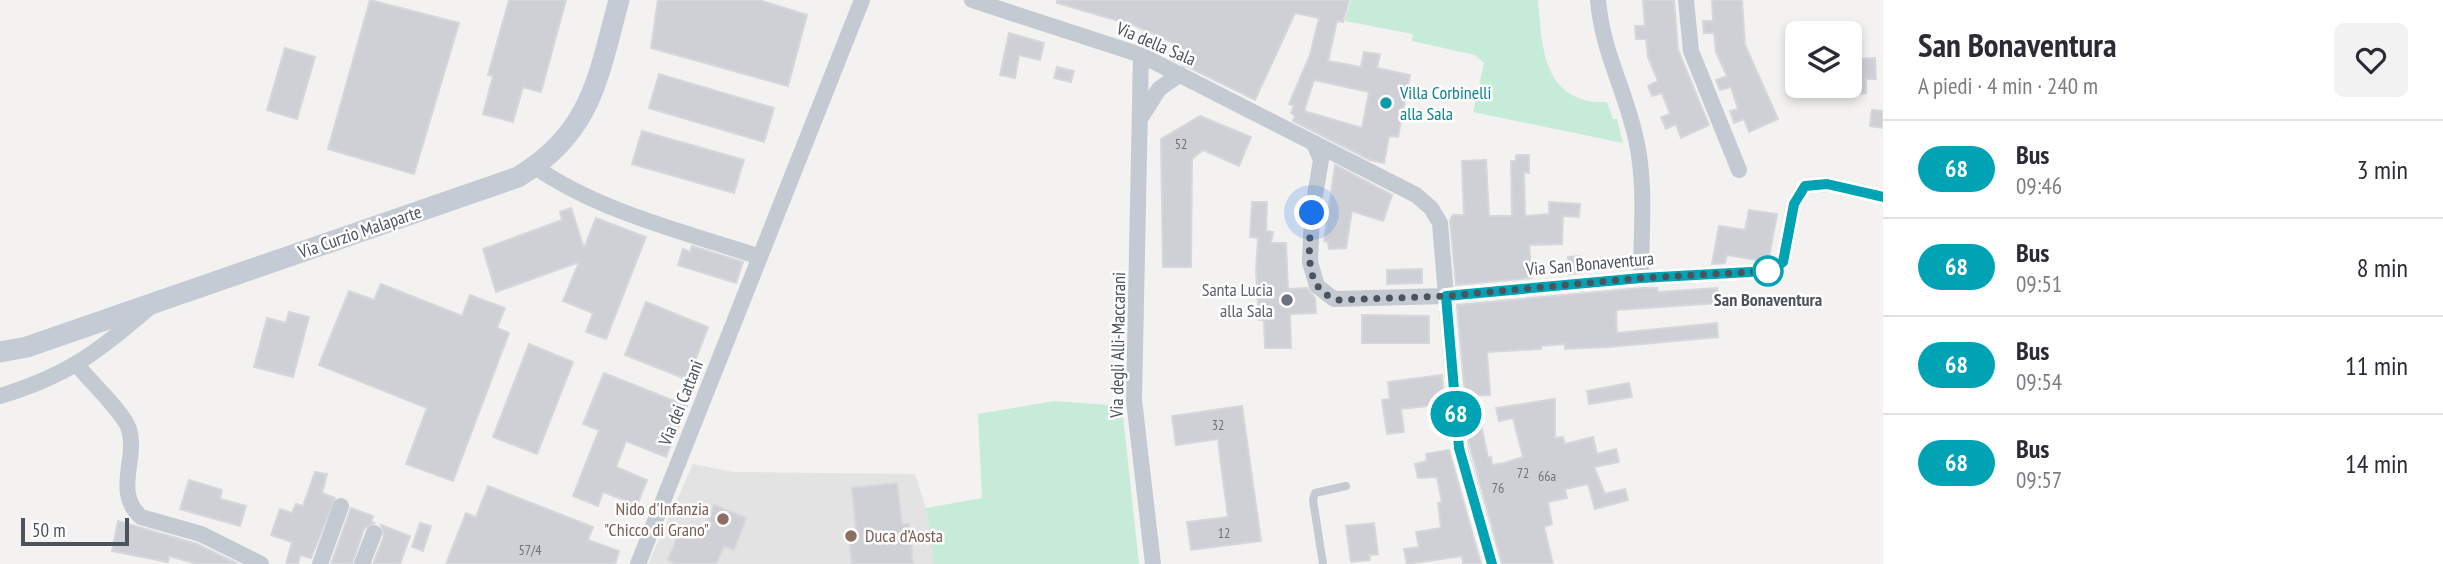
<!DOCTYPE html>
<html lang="it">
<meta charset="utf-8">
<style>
:root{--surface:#fff;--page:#f2f2f3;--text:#2b2b33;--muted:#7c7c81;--line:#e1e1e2}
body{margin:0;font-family:"PT Sans Narrow",sans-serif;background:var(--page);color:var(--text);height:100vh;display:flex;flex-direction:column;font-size:26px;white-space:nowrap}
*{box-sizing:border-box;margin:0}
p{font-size:23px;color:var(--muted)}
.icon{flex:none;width:38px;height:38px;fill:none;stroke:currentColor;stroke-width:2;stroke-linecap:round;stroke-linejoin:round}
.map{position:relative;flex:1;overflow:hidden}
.sheet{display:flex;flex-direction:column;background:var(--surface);width:560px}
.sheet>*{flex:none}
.badge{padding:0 14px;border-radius:23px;font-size:24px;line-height:46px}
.buttons{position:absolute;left:1785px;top:21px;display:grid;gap:14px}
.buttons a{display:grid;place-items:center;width:77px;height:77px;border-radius:10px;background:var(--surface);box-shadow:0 4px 10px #0003;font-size:35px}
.scale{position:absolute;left:21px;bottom:18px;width:108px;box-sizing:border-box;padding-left:7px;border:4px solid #4b535d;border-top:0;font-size:19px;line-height:24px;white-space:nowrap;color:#4b535d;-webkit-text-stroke:5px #fff;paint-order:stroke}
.you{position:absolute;width:35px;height:35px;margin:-18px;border:5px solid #fff;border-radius:50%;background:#1a73e8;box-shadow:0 0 0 10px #1a73e833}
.map>.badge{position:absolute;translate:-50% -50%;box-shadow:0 0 0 4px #fff}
.round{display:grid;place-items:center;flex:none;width:74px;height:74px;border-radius:10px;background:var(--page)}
.headline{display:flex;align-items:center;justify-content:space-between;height:119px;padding:0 35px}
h1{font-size:33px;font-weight:800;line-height:52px}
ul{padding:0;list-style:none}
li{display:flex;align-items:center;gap:21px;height:98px;padding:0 35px;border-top:2px solid var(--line)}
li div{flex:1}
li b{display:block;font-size:26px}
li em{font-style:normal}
li .badge{min-width:77px;font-weight:700;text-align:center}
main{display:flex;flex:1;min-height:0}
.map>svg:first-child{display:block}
.education{fill:#e4e3e3}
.green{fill:#c6ebd8}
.building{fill:#cfd0d5;stroke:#d6d7dc;stroke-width:2;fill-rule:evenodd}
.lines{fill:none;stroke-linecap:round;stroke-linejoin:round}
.lane{stroke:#c4cad1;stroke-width:8}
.street{stroke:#c4cad1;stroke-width:16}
.secondary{stroke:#c5cbd5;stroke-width:21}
.line-casing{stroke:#fff;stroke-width:16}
.line{stroke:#00a3b4;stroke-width:10}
.walk{stroke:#4b535d;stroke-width:7;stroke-dasharray:0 12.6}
.culture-dot{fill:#0f9aa8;stroke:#fff;stroke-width:2.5}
.stop-dot{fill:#fff;stroke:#00a3b4;stroke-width:3.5}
.worship-dot{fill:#6b7280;stroke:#fff;stroke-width:2.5}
.education-dot{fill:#8d6e63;stroke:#fff;stroke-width:2.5}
.labels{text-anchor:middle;stroke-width:5;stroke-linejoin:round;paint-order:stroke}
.number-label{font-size:14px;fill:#6c727b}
.street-label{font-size:18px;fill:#4b535d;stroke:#fff}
.culture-label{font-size:18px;fill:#0d838f;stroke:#fff;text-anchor:start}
.worship-label{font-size:18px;fill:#5b616d;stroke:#fff;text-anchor:end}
.stop-label{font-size:18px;font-weight:bold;fill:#4b535d;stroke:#fff}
.education-label{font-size:18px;fill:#785e54;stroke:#fff;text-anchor:end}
</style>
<main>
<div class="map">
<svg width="1883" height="564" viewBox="0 0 1883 564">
<rect width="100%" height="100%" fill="#f3f2f1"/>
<path class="education" d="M693,464l40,8 182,2 11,34 8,56h-286z"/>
<path class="green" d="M1351,0h187c4,50 6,104 69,102l6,17h4l6,24 -150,-31 11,-49 -9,-8 -63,-14 1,-7 -68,-13z
M1054,401l68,5 17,158h-205l-8,-56 56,-10 -4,-84z"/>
<path class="building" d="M370,0l89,23 -45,151 -86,-25z
M509,0h57l-25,92 -18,-5 -10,35 -30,-8 10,-38 -5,-1z
M658,0h101l48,15 -19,71 -137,-38z
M1057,0h292l-6,22 -6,-1 -9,40 33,6 3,-15 16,2 -3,14 33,7 -12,62 -9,-1 -5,27 -14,-3 -77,-39 2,-5 -4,-3 3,-7 -5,-2 21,-49 9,-37 -24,-5 -40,87 -85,-42 6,-14 -43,-19 -76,-22zM1314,80l55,12 -7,36 -58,-17z
M1643,0h31l4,50 31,75 -28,13 -5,-14 -10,5 -5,-12 9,-3 -8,-21 -10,3 -4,-10 10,-5 -10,-24 -2,-18h-10l-1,-13h10z
M1712,0h30l3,45 33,74 -29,13 -5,-13 -10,4 -4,-12 8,-2 -7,-22 -11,3 -4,-10 11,-4 -11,-24 -2,-19h-10l-1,-12h10z
M1009,33l35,10 -4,17 -21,-5 -4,23 -15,-3z
M285,48l30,9 -18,62 -30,-9z
M1875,58l1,21h-10v14l-16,1v-35z
M1057,67l17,4 -3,11 -17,-4z
M659,74l115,34 -10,34 -115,-34z
M1872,110l11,1v17l-13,-2z
M1200,116l51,21 -12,29 -36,-16 -11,9 -1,108h-28l-2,-128z
M642,131l102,29 -10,33 -102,-29z
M1516,155h13v18l-5,-1 1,44 24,-2v-12l31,2 -1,13 -16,-1 -1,28 -33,1 3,33 -76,7 -6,-65 3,-5h11l-2,-54 24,-1 3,56h23l-1,-55h5z
M1335,165l57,30 -9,26 -31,-10 -6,37 -17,1 -1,-7 -4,-1z
M1252,202h15l-1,29 7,1 -2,11h15l2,46 19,-1 8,10 1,15 -26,1 1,34h-26l-1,-28h-5l-3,-49 2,-33 -8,-1z
M571,208l13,40 12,-30 50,19 -40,102 -20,-7 7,-19 -30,-12 16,-39 -83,30 -13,-43 79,-29 -2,-8z
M1749,210l28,4 -8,44 -6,3 -36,-6 -2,8 -13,1 7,-38 26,4z
M692,246l51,16 -7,21 -58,-18 5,-16 7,3z
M1580,256l1,17 -12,1 -1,-17z
M1422,269v14l-35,1v-14z
M381,284l81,32 8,-21 35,13 -8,20 12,5 -56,148 -47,-17 21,-56 -108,-43 30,-74 25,9z
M1642,288h15l1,4 59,-4 1,15 -102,7 1,23 100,-10 1,14 -109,10 -44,2v-5l-24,2v3l-54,3 3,43 -25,1 -8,-91z
M646,302l62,25 -20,53 -63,-25z
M289,312l20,5 -16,60 -39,-10 13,-49 19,5z
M1362,315l67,1v27h-67z
M529,344l44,18 -36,92 -44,-17z
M604,373l83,33 -21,51 -40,-16 -10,26 31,13 -10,25 -34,-13 -5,14 -25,-10 26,-66 -16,-6z
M1442,375l2,29 -43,5 3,23 -17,2 -5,-34 8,-1 -2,-17z
M1629,383l3,14 -43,7 -2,-13z
M1555,399v39l8,-1 2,7 28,-7 4,17 19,-5 3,13 -25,5 11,27 20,-5 3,11 -33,9 -7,-25 -23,5 2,9 -19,4 4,22 -8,3 9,37h-51l-34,-124 -1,-19 13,-2 8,39 3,-1 1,8 12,-2 19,-6 -10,-39 -14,3 -3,-13z
M1242,406l19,135 -70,9 -4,-28 41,-5 -8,-60 -2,-18 -42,6 -4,-29z
M1449,450l32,114h-18l-1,-8 -55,8 -3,-15 15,-2 -3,-15 25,-4 -3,-25 4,-1 -5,-25 -19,1 -3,-14 12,-3 -1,-7z
M315,472l12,2 -5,19 13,5 -24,60 -11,-3 -2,9h-12l6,-22 -21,-7 9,-26 12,4 4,-9 7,2z
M189,480l33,10 -2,9 26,7 -6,20 -60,-17z
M897,483l5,41h7l4,40h-61l-3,-26 8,-1 -5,-49z
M488,486l105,41 -5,13 31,11 -4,13h-169l20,-51 10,4z
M714,505l32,13 -12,32 -10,-4 -8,18h-40l-8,-4 13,-32 21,8z
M351,508l22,8 -2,6 3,1 -10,6 -12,35h-21z
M118,521l79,23 41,20h-41l-28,-8 -1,6 -56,-11z
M420,523l11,3 -8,25 -11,-4z
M1374,523l4,31 -9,1 1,5 -19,2 -5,-36z
M381,525l29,11 -10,28h-27l11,-28z"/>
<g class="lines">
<path class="lane" d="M1323,564l-10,-64 2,-7 31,-7"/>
<path class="street" d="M972,0l169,55 275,140 15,13 9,15 18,219 34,122
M1598,0c5,56 29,92 39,144 9,45 4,88 4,134
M1686,0l5,51 48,119
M1141,55l-7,345 19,164
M1142,116l17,-27 21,-15
M1315,146l6,14 -9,53 -2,49 7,24 17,13 112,-3 195,-18 128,-7 14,-9 11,-58 11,-18 22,-2 56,13
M535,167c65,45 150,65 225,90
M77,365c13,16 46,47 52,64 9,30 -16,63 12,88l60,17 60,30
M0,396c67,-20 98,-44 150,-89
M320,564l21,-58
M362,564l12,-31
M638,564l224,-564"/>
<path class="secondary" d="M0,352l27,-5 491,-170c74,-44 80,-100 101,-177"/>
</g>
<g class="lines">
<g class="line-casing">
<path id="line" d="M1492,564l-33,-116 -13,-152 195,-18 128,-7 14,-9 11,-58 11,-18 22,-2 56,13"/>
</g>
<use href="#line" class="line"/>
<path class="walk" d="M1312,213c-2,29 -12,78 27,87l107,-4 195,-18 127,-7"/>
</g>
<circle class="culture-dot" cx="1386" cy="103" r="7"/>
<circle class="stop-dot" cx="1768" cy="271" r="14"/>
<circle class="worship-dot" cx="1287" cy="300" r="7"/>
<g class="education-dot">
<circle cx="723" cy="519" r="7"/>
<circle cx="851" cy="536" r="7"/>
</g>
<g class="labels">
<g class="number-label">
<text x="1181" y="149">52</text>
<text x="1218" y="430">32</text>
<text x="1523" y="478">72</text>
<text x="1547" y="481">66a</text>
<text x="1498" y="493">76</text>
<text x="1224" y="538">12</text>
<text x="530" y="555">57/4</text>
</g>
<g class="street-label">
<text transform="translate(1156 44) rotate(23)" y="6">Via della Sala</text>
<text transform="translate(360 232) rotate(-19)" y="6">Via Curzio Malaparte</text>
<text transform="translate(1590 264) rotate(-5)" y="6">Via San Bonaventura</text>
<text transform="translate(1118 345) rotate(-89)" y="6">Via degli Alli-Maccarani</text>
<text transform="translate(681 403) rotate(-68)" y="6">Via dei Cattani</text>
</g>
<g class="culture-label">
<text x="1400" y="99">Villa Corbinelli<tspan x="1400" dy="21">alla Sala</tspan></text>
</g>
<g class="worship-label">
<text x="1273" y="296">Santa Lucia<tspan x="1273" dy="21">alla Sala</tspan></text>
</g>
<g class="stop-label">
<text x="1768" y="306">San Bonaventura</text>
</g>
<g class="education-label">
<text x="709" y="515">Nido d'Infanzia<tspan x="709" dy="21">"Chicco di Grano"</tspan></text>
<text x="865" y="542" text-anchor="start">Duca d’Aosta</text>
</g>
</g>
</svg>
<div class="buttons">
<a><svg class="icon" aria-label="layers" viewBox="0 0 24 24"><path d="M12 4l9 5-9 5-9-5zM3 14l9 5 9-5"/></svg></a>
</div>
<div class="scale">50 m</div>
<div class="you" style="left:1312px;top:213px"></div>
<b class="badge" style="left:1456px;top:414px;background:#00a3b4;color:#fff">68</b>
</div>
<section class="sheet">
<div class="headline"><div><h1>San Bonaventura</h1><p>A piedi · 4 min · 240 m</p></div><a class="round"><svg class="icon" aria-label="heart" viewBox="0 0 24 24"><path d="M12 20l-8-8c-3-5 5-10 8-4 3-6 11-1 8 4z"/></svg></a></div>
<ul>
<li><span class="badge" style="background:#00a3b4;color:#fff">68</span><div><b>Bus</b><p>09:46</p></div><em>3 min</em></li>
<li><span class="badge" style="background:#00a3b4;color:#fff">68</span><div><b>Bus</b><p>09:51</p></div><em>8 min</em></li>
<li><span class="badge" style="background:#00a3b4;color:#fff">68</span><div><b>Bus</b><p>09:54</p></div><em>11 min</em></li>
<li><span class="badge" style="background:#00a3b4;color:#fff">68</span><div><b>Bus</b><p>09:57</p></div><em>14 min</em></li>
</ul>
</section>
</main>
